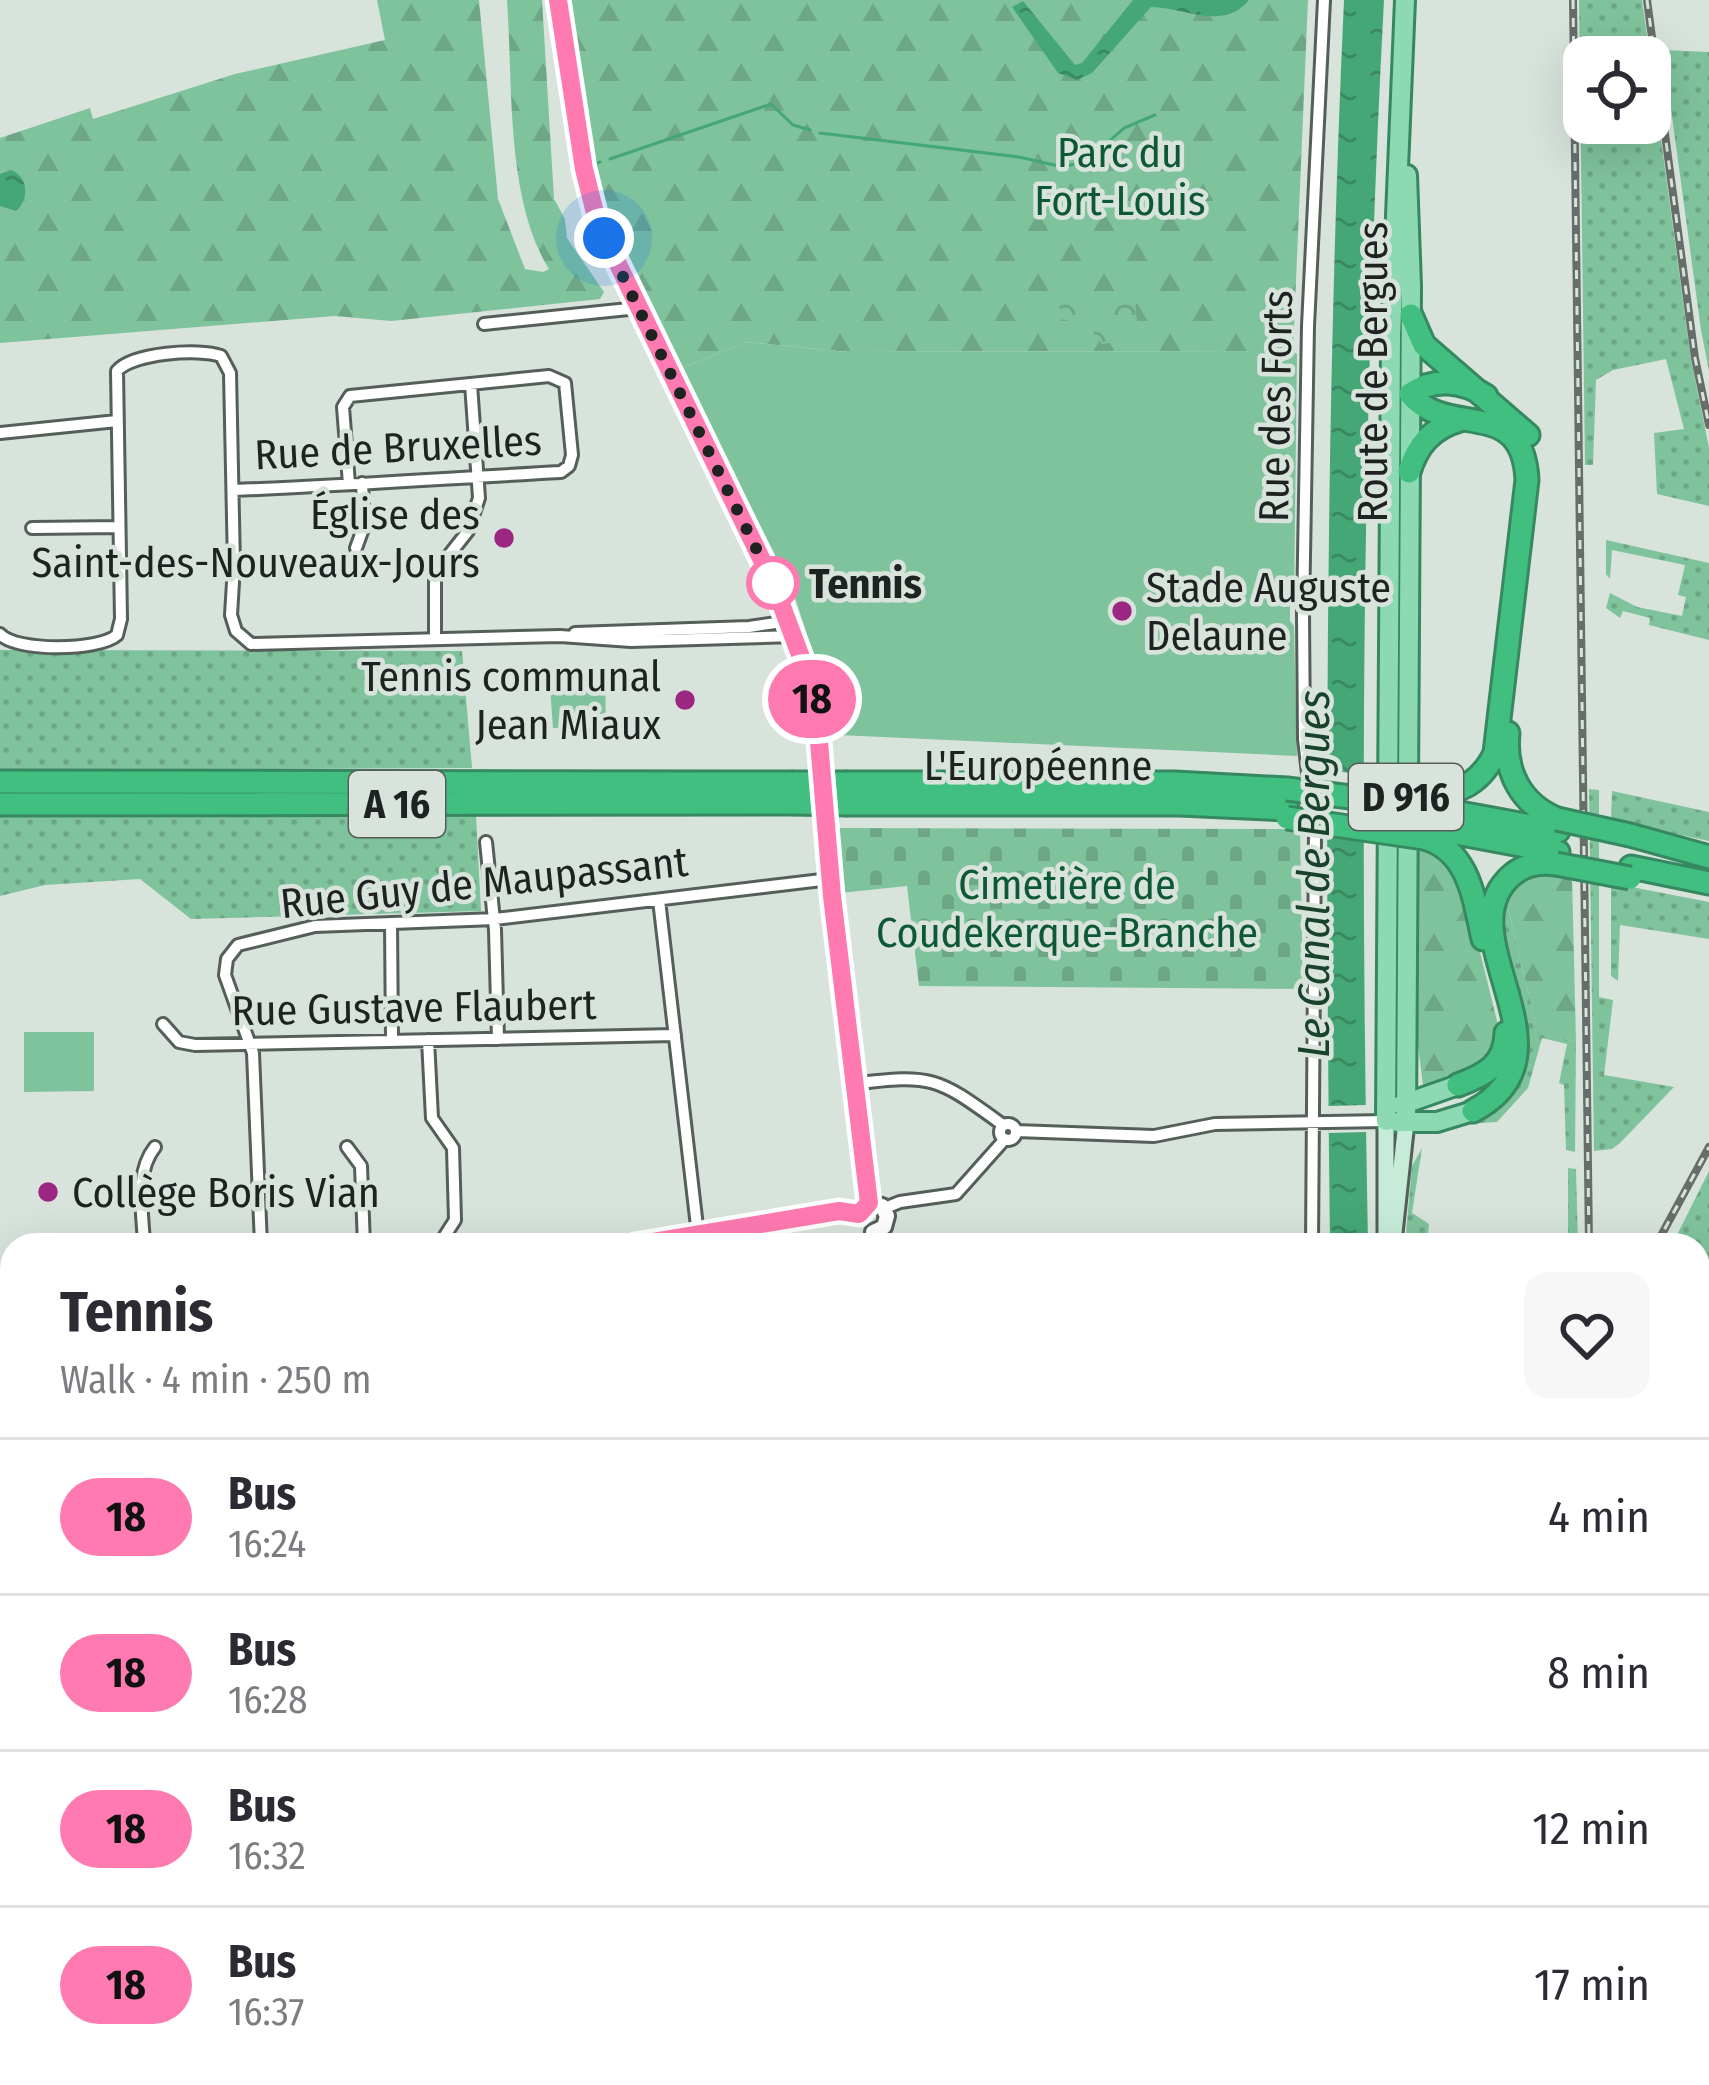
<!DOCTYPE html>
<meta charset="utf-8">
<style>
:root{--surface:#fff;--page:#f7f7f7;--text:#2b2b33;--muted:#7c7c81;--line:#e1e1e2}
body{margin:0;font-family:"Fira Sans Condensed",sans-serif;background:var(--page);color:var(--text);height:100vh;display:flex;flex-direction:column;font-size:45px;white-space:nowrap}
*{box-sizing:border-box;margin:0}
p{font-size:39px;color:var(--muted)}
.icon{flex:none;width:66px;height:66px;fill:none;stroke:currentColor;stroke-width:2;stroke-linecap:round;stroke-linejoin:round}
.map{position:relative;flex:1;overflow:hidden}
.sheet{position:absolute;left:0px;top:1233px;width:1710px;height:852px;display:flex;flex-direction:column;background:var(--surface);border-radius:36px 36px 0 0;box-shadow:0 12px 48px #0002}
.sheet>*{flex:none}
.badge{padding:0 24px;border-radius:39px;font-size:42px;line-height:78px}
.controls{position:absolute;left:1563px;top:36px;display:grid;gap:24px}
.controls a{display:grid;place-items:center;width:108px;height:108px;border-radius:24px;background:var(--surface);box-shadow:0 12px 48px #0002;font-size:60px}
.you{position:absolute;width:60px;height:60px;margin:-30px;border:9px solid #fff;border-radius:50%;background:#1a73e8;box-shadow:0 0 0 18px #1a73e833}
.map>.badge{position:absolute;translate:-50% -50%;box-shadow:0 0 0 6px #fff}
.round{display:grid;place-items:center;flex:none;width:126px;height:126px;border-radius:24px;background:var(--page)}
.head{display:flex;align-items:center;justify-content:space-between;height:204px;padding:0 60px}
h1{font-size:57px;font-weight:700;line-height:90px}
ul{padding:0;list-style:none}
li{display:flex;align-items:center;gap:36px;height:156px;padding:0 60px;border-top:3px solid var(--line)}
li div{flex:1}
li b{display:block;font-size:45px}
li em{font-style:normal}
li .badge{min-width:132px;font-weight:700;text-align:center}
.map>svg:first-child{display:block}
.grass{fill:url(#grass-dots)}
.forest{fill:url(#forest-firs)}
.cemetery{fill:url(#cemetery-stones)}
.park{fill:url(#park-crowns)}
.garden{fill:#7fc39c}
.water{fill:url(#water-ripples)}
.pier{fill:#d7e3db}
.lines{fill:none;stroke-linecap:round;stroke-linejoin:round}
.stream{stroke:#45a775;stroke-width:3}
.minor-casing{stroke:#555f59;stroke-width:16}
.tertiary-casing{stroke:#555f59;stroke-width:20}
.secondary-casing{stroke:#555f59;stroke-width:21}
.primary-casing{stroke:#35885f;stroke-width:24}
.motorway-casing{stroke:#35885f;stroke-width:27}
.minor{stroke:#fff;stroke-width:10}
.tertiary{stroke:#fff;stroke-width:14}
.secondary{stroke:#c6ecd9;stroke-width:15}
.primary{stroke:#8dd9b3;stroke-width:18}
.motorway{stroke:#41bf81;stroke-width:21}
.rail-casing{stroke:#676e69;stroke-width:8}
.rail{stroke:#d7e3db;stroke-width:3;stroke-dasharray:9;stroke-linecap:butt}
.motorway-bridge-casing{stroke:#35885f;stroke-width:27;stroke-linecap:butt}
.motorway-bridge{stroke:#41bf81;stroke-width:21}
.line-casing{stroke:#fff;stroke-width:27}
.line{stroke:#ff7ab1;stroke-width:18}
.walk{stroke:#1e2220;stroke-width:12;stroke-dasharray:0 21.6}
.poi-dot{fill:#9c2783;stroke:#d7e3db;stroke-width:4.5}
.stop-dot{fill:#fff;stroke:#ff7ab1;stroke-width:6}
.labels{text-anchor:middle;stroke-width:9;stroke-linejoin:round;paint-order:stroke}
.shield{fill:#d7e3db;stroke:#565c58;stroke-width:3}
.shield-label{font-size:39px;font-weight:bold;fill:#1e2220}
.park-label{font-size:42px;fill:#0d5837;stroke:#d7e3db}
.street-label{font-size:42px;fill:#1e2220;stroke:#d7e3db}
.poi-label{font-size:42px;fill:#1e2220;stroke:#d7e3db;text-anchor:end}
.stop-label{font-size:42px;font-weight:bold;fill:#1e2220;stroke:#d7e3db;text-anchor:start}
.water-label{font-size:45px;font-style:italic;fill:#19422d;stroke:#d7e3db}
</style>
<div class="map">
<svg width="1709" height="2085" viewBox="0 0 1709 2085">
<defs>
<pattern id="grass-dots" width="8" height="8" patternUnits="userSpaceOnUse" patternTransform="scale(3)"><rect width="8" height="8" fill="#7fc39c"/><path d="M2 2h.1M6 6h.1" fill="none" stroke="#6da786" stroke-width="1.8" stroke-linecap="round"/></pattern>
<pattern id="forest-firs" width="22" height="20" patternUnits="userSpaceOnUse" patternTransform="scale(3)"><rect width="22" height="20" fill="#7fc39c"/><path d="M5 1l3.5 6h-7zM16 11l3.5 6h-7z" fill="#6da786"/></pattern>
<pattern id="cemetery-stones" width="16" height="16" patternUnits="userSpaceOnUse" patternTransform="scale(3)"><rect width="16" height="16" fill="#7fc39c"/><path d="M2 7V4a2 2 0 0 1 4 0v3zM10 15v-3a2 2 0 0 1 4 0v3z" fill="#6da786"/></pattern>
<pattern id="park-crowns" width="20" height="18" patternUnits="userSpaceOnUse" patternTransform="scale(3)"><rect width="20" height="18" fill="#7fc39c"/><path d="M2 6a3 3 0 1 1 6 0M12 15a3 3 0 1 1 6 0" fill="none" stroke="#6da786"/></pattern>
<pattern id="water-ripples" width="26" height="14" patternUnits="userSpaceOnUse" patternTransform="scale(3)"><rect width="26" height="14" fill="#45a775"/><path d="M2 4q2-2 4 0t4 0M15 11q2-2 4 0t4 0" fill="none" stroke="#398860"/></pattern>
</defs>
<rect width="100%" height="100%" fill="#d7e3db"/>
<path class="grass" d="M1579,0h63l8,57h-66v66h66v-64l41,300 18,89v58l-52,-12 -3,-61 30,-4 -18,-70 -53,11 -17,10 -3,85h-8z
M1663,50l46,2v319l-8,-41z
M1606,540l103,23v77l-60,-15 1,-7 -27,-7 -3,7 -14,-10 4,-15 27,14 45,9 4,-19 -8,-2 7,-30 -73,-15 -2,29 -4,-5z
M0,650l462,1 10,117 -472,2z
M1589,789l10,1v207l14,3 -9,75 70,12 -54,56 -8,6 -18,2z
M1612,791l97,21v29l-98,-21z
M476,815l5,96 -290,8 -51,-40 -95,6 -45,11v-80z
M1611,883l98,19v37l-89,-14 -2,56 -7,-5z
M1505,895l33,137 38,10 -1,110 -9,-2 -2,-65 -5,-2 8,-39 -25,-6 -14,50 -31,34 -19,1 39,-46 -20,-153z
M1422,1148l-10,65 17,11 -2,21h-22l7,-79z
M1568,1168l8,1 2,76h-10z
M1709,1171v89l-11,33v-48h-26z"/>
<path class="forest" d="M377,0h102l19,199 27,70 18,3 6,-3c-44,-70 -36,-188 -42,-269h35l12,199 11,20 2,19 37,54 -4,7 -209,22 -56,-5 -335,27v-205l90,-30 3,11 142,-45 150,-34z
M567,0h741l-15,351 -445,1 -102,-10 -66,27 -78,-155z
M1418,845l18,3 28,39 36,146 -12,29 -57,26 -8,-3 -6,-47z
M1532,872l40,4 4,166 -38,-9 -33,-138z"/>
<path class="cemetery" d="M832,828l468,1 3,160 -384,-3 -12,-100 -67,7z"/>
<path class="park" d="M1134,295l5,44 -37,5 -14,-18 -27,-7 -3,-20z"/>
<path class="garden" d="M746,342l102,10 445,-1 4,3 -3,247 -4,3v17l4,5 3,130 -458,-21 -47,-147 -112,-219z
M605,672l1,55 -53,1 -4,-55z
M24,1032h70v59l-70,1z
M1489,2073h90v12h-90z"/>
<path class="water" d="M1133,0h116c-26,32 -65,7 -98,7l-59,66 -15,7 -19,-7 -46,-66 11,-6 52,64 7,-2z
M1344,0h40c-22,414 -24,830 -16,1245h-38c-5,-415 -5,-830 14,-1245z
M11,170c17,6 19,29 5,41l-16,-5v-32z"/>
<path class="pier" d="M1327,770l40,5 -1,66 -39,-5z
M1366,1105v27l-37,1 -1,-27z"/>
<g class="lines">
<path class="stream" d="M820,133l199,24 44,10 24,-6 37,-33 31,-13
M610,159l161,-55 22,21 17,5
M597,163l3,-1"/>
<g class="minor-casing">
<path id="minor" d="M484,324l154,-16
M0,433l117,-12
M233,490c109,-4 219,-12 328,-18l8,-6 3,-11 -7,-72 -16,-7 -199,20 -7,11 6,77
M32,528l87,-1
M356,548l8,-22 -2,-43
M575,633l174,-6 40,-6
M0,634c16,18 99,17 117,1l4,-16 -4,-248c15,-18 82,-23 104,-15l9,17 4,193 -3,49 5,16 15,13 309,-8 71,5 164,-5
M435,639v-66l33,-42 11,-33 -8,-114
M486,842l9,88 3,109
M659,900l39,335
M391,923l1,117
M163,1024l16,18 16,3 480,-10
M428,1040l4,78 21,30 2,72 -16,25
M854,1084c80,-11 85,-5 149,41
M1000 1132a8 8 0 1 1 16 0a8 8 0 1 1-16 0Z
M1016,1131l138,5 61,-12 171,-3
M347,1147l14,19 3,79
M885,1208l15,-6 56,-8 49,-55
M144,1245c-1,-32 -10,-72 11,-98
M261,1245l-8,-192 -28,-78 2,-16 11,-14 77,-19 180,-7 335,-40
M1312,1245l3,-411 -11,-95 -1,-125 5,-288 16,-326
M0,1364h12
M0,1446h12
M1698,1500l11,-24
M0,1531h12
M4,1653l4,135 4,8
M1698,1873l11,1
M0,1880h12
M1698,1916l11,1
M0,1988l12,1
M472,2073l1,12
M1319,2073v12
M1614,2073v12
M309,2085l17,-12
M664,2085v-12
M1090,2085l1,-12
M1166,2085l54,-12"/>
</g>
<g class="tertiary-casing">
<path id="tertiary" d="M558,0l26,169 13,52 177,364 31,84 14,73 13,154 38,307
M870,1203l12,3 5,10 -3,11 -11,5
M634,1245l205,-34 20,3
M0,1278h12
M1698,1771l11,1
M970,2073l1,12"/>
</g>
<g class="secondary-casing">
<path id="secondary" d="M1386,1121v124
M1394,1233l12,-111
M1401,2073v12"/>
</g>
<g class="primary-casing">
<path id="primary" d="M1401,1105l57,-20
M1386,1121l5,-785 14,-336
M1397,1122h40l36,-11
M1406,1122l5,-836 -4,-111"/>
</g>
<g class="motorway-casing">
<path id="motorway" d="M1411,315l13,30 104,90
M1409,472c8,-27 23,-44 51,-52
M1508,733c-4,39 13,71 49,86
M0,782l791,1
M848,783h327l112,6
M1422,795c33,1 59,-11 73,-42l32,-273c-4,-86 -80,-40 -117,-86 24,-17 53,-13 76,2
M0,804l793,-1
M848,804h332l107,5
M1422,806l136,25
M1424,827l134,25
M1630,835l79,22
M1424,838c45,12 50,61 59,101
M1631,867l78,16
M1458,1085c27,-10 47,-20 48,-52
M1473,1111c109,-57 -30,-177 39,-236 13,-11 28,-13 44,-11"/>
</g>
<use href="#minor" class="minor"/>
<use href="#tertiary" class="tertiary"/>
<use href="#secondary" class="secondary"/>
<use href="#primary" class="primary"/>
<use href="#motorway" class="motorway"/>
<g class="rail-casing">
<path id="rail" d="M1573,0l16,1245
M1647,0l48,358 14,67
M1656,1245l53,-98
M0,1861l12,-1
M1460,2073l13,12
M1599,2073v12"/>
</g>
<use href="#rail" class="rail"/>
<g class="motorway-bridge-casing">
<path id="motorway-bridge" d="M791,783h57
M1287,789l135,17
M793,803l55,1
M1287,818l137,20
M1557,819l73,16
M1556,864l74,14"/>
</g>
<use href="#motorway-bridge" class="motorway-bridge"/>
</g>
<g class="lines">
<g class="line-casing">
<path id="line" d="M558,0l26,169 13,52 177,364 28,75 17,82 13,154 37,307 -10,11 -20,-3 -204,34"/>
</g>
<use href="#line" class="line"/>
<path class="walk" d="M604,238l169,345"/>
</g>
<g class="poi-dot">
<circle cx="504" cy="538" r="12"/>
<circle cx="1122" cy="611" r="12"/>
<circle cx="685" cy="700" r="12"/>
<circle cx="48" cy="1192" r="12"/>
</g>
<circle class="stop-dot" cx="773" cy="583" r="24"/>
<g class="labels">
<g class="shield">
<rect x="1349" y="764" width="114" height="66" rx="9"/>
<rect x="349" y="771" width="96" height="66" rx="9"/>
</g>
<g class="shield-label">
<text x="1406" y="811">D 916</text>
<text x="397" y="818">A 16</text>
</g>
<g class="park-label">
<text x="1120" y="167">Parc du<tspan x="1120" dy="48">Fort-Louis</tspan></text>
<text x="1067" y="899">Cimetière de<tspan x="1067" dy="48">Coudekerque-Branche</tspan></text>
</g>
<g class="street-label">
<text transform="translate(1372 372) rotate(-90)" y="15">Route de Bergues</text>
<text transform="translate(1275 406) rotate(-89)" y="15">Rue des Forts</text>
<text transform="translate(398 447) rotate(-3)" y="15">Rue de Bruxelles</text>
<text x="1038" y="780">L'Européenne</text>
<text transform="translate(484 882) rotate(-6)" y="15">Rue Guy de Maupassant</text>
<text transform="translate(414 1007) rotate(-1)" y="15">Rue Gustave Flaubert</text>
</g>
<g class="poi-label">
<text x="480" y="529">Église des<tspan x="480" dy="48">Saint-des-Nouveaux-Jours</tspan></text>
<text x="1146" y="602" text-anchor="start">Stade Auguste<tspan x="1146" dy="48">Delaune</tspan></text>
<text x="661" y="691">Tennis communal<tspan x="661" dy="48">Jean Miaux</tspan></text>
<text x="72" y="1207" text-anchor="start">Collège Boris Vian</text>
</g>
<g class="stop-label">
<text x="809" y="598">Tennis</text>
</g>
<g class="water-label">
<text transform="translate(1313 874) rotate(-90)" y="16">Le Canal de Bergues</text>
</g>
</g>
</svg>
<div class="controls">
<a><svg class="icon" aria-label="locate" viewBox="0 0 24 24"><circle cx="12" cy="12" r="6"/><path d="M12 2v4M12 18v4M2 12h4M18 12h4"/></svg></a>
</div>
<div class="you" style="left:604px;top:238px"></div>
<b class="badge" style="left:812px;top:699px;background:#ff7ab1;color:#111">18</b>
<section class="sheet">
<div class="head"><div><h1>Tennis</h1><p>Walk · 4 min · 250 m</p></div><a class="round"><svg class="icon" aria-label="heart" viewBox="0 0 24 24"><path d="M12 20l-8-8c-3-5 5-10 8-4 3-6 11-1 8 4z"/></svg></a></div>
<ul>
<li><span class="badge" style="background:#ff7ab1;color:#111">18</span><div><b>Bus</b><p>16:24</p></div><em>4 min</em></li>
<li><span class="badge" style="background:#ff7ab1;color:#111">18</span><div><b>Bus</b><p>16:28</p></div><em>8 min</em></li>
<li><span class="badge" style="background:#ff7ab1;color:#111">18</span><div><b>Bus</b><p>16:32</p></div><em>12 min</em></li>
<li><span class="badge" style="background:#ff7ab1;color:#111">18</span><div><b>Bus</b><p>16:37</p></div><em>17 min</em></li>
</ul>
</section>
</div>
